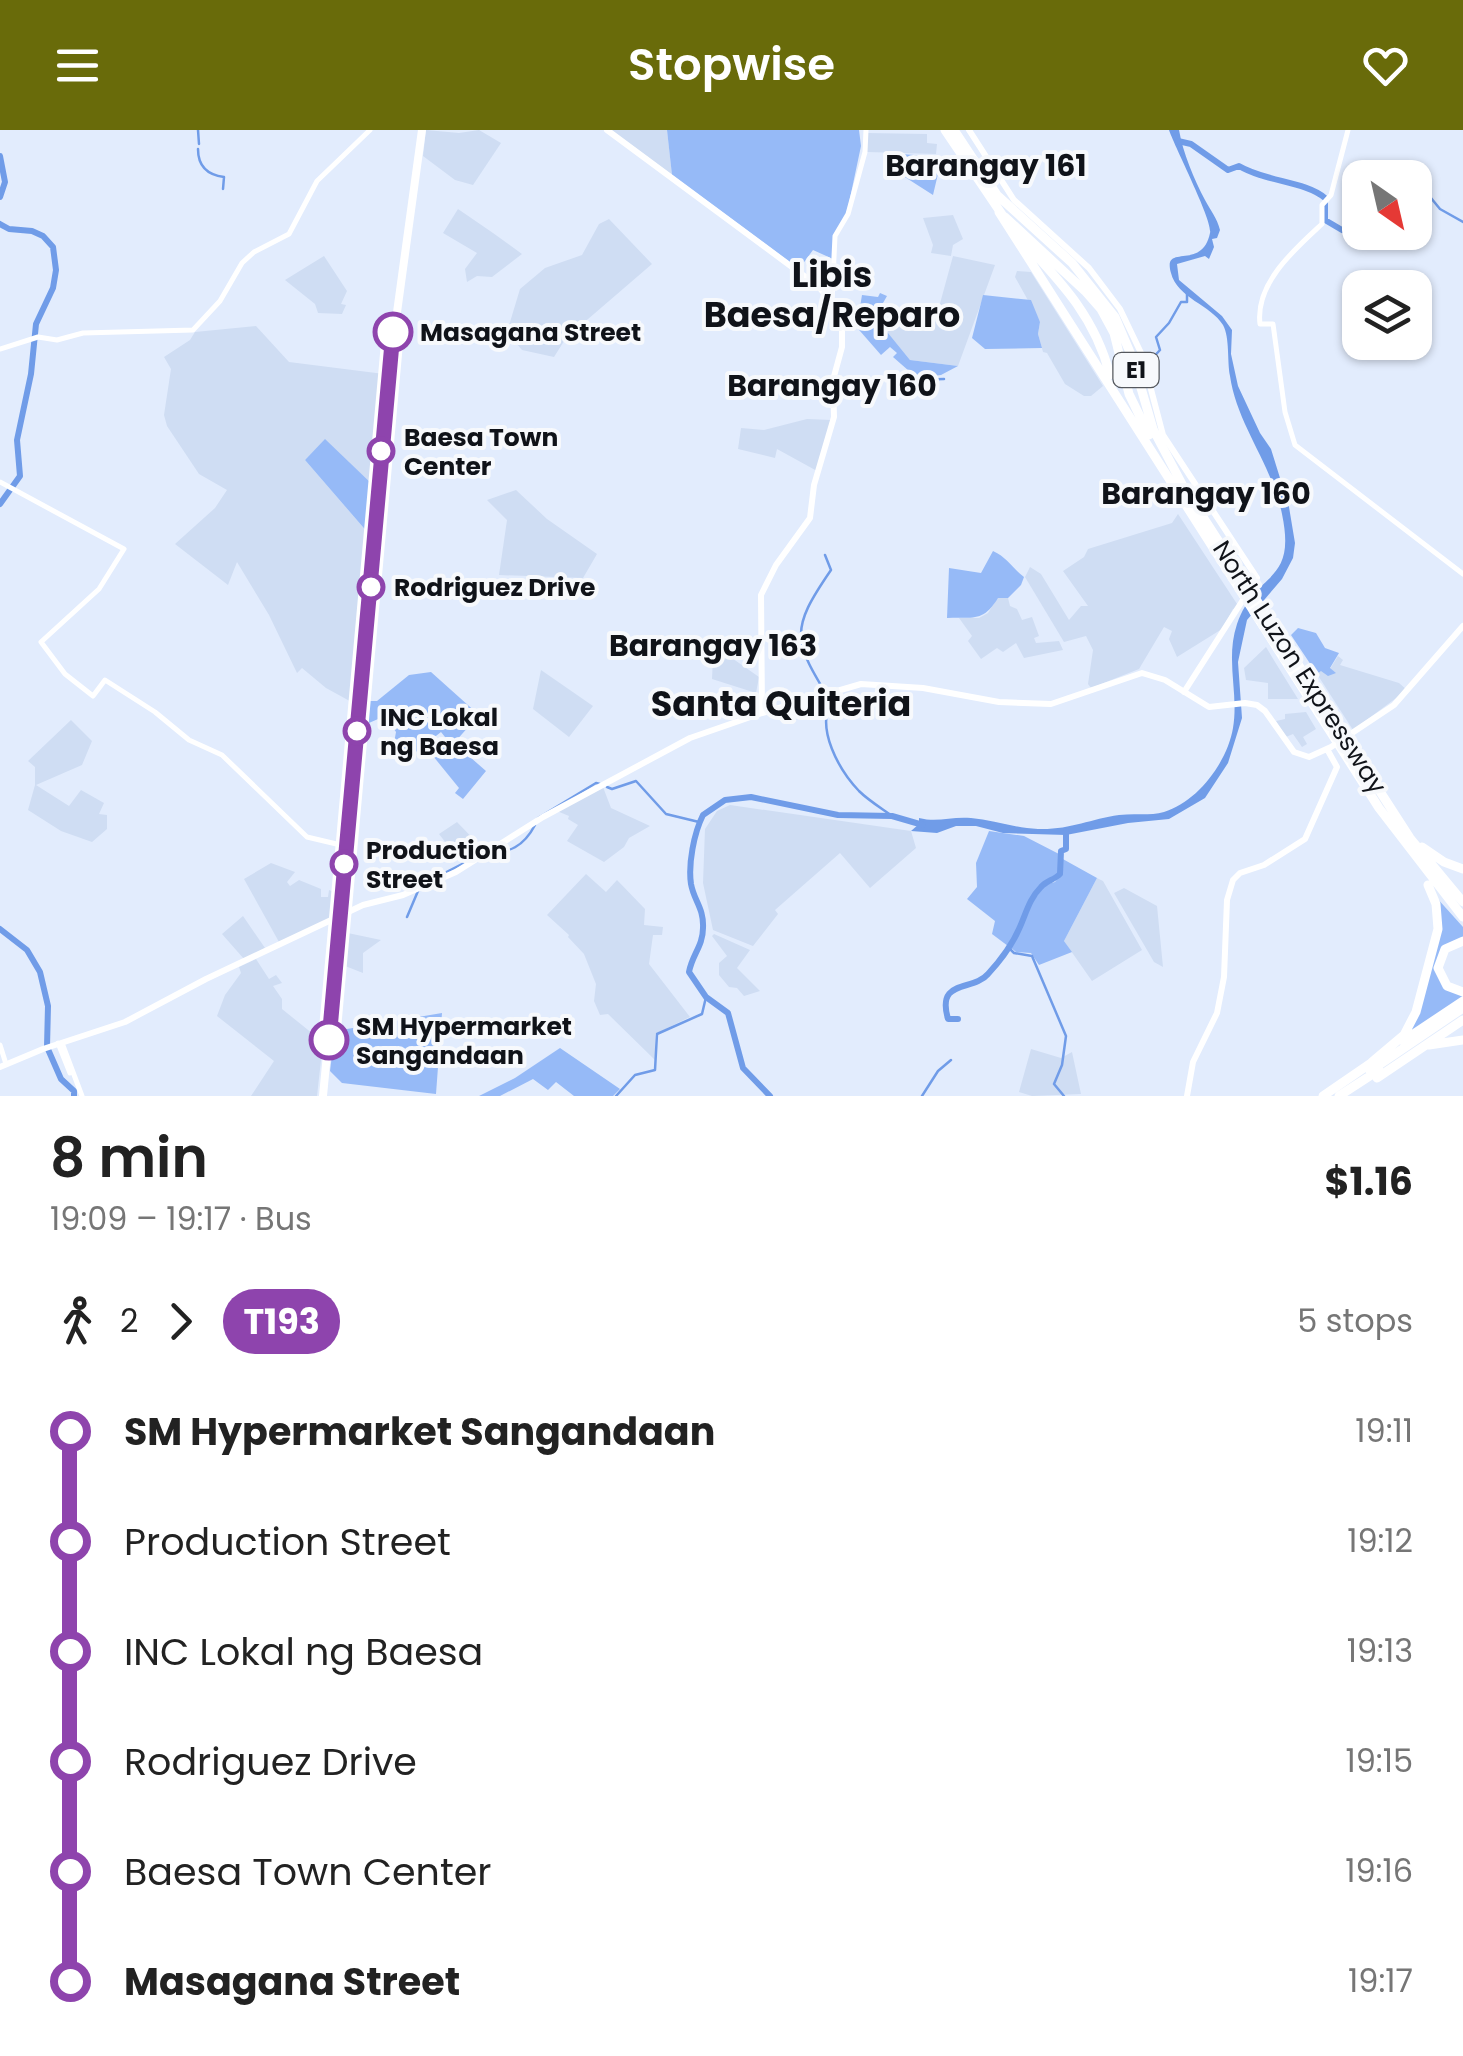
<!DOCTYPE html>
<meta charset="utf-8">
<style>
:root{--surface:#fff;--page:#f6f6f6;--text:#222;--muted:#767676;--accent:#696b0a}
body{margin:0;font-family:Poppins,sans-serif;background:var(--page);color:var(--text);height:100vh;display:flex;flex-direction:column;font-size:38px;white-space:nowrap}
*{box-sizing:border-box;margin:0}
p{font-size:32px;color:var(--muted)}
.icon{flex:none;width:55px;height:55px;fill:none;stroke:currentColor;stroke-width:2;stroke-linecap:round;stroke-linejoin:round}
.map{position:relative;height:966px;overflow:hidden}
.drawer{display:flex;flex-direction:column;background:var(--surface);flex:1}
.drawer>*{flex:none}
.badge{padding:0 20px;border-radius:32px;font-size:35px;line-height:65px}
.needle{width:65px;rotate:146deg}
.tools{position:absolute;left:1342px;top:30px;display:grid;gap:20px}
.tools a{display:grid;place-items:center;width:90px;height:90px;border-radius:20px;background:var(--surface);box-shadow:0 2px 8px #0004;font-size:50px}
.map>.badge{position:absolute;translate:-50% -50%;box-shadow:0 0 0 5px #fff}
.legs{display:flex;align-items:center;gap:15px;height:110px;padding:0 50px;font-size:32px}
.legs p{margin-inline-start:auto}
.summary{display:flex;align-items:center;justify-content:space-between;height:170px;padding:0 50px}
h1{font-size:55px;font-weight:600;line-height:75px}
ul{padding:0 50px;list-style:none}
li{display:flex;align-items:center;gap:35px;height:110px;font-size:38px}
li i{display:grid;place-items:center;width:15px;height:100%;margin:0 12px;background:currentColor}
li i::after{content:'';width:25px;height:25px;margin:-12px;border:8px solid;border-radius:50%;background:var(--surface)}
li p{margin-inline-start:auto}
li:first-child i{background:linear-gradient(#0000 50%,currentColor 0)}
li:last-child i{background:linear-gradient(currentColor 50%,#0000 0)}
header{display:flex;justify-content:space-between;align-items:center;height:130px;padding:0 50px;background:var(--accent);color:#fff;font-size:45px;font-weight:600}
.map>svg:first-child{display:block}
.built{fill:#cfddf3}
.green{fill:#96baf7}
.water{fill:#709ce8}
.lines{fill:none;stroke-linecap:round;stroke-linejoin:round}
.stream{stroke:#709ce8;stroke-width:2.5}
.river{stroke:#709ce8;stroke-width:6}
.tertiary{stroke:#fff;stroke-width:5}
.secondary{stroke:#fff;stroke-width:6}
.primary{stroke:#fff;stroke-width:8}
.motorway{stroke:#fff;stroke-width:9}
.line-1-casing{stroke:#fff;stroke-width:22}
.line-1{stroke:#8e44ad;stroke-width:15}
.stop-1-dot{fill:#fff;stroke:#8e44ad;stroke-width:5}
.labels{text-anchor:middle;stroke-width:8;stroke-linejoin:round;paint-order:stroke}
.shield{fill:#f7f9fc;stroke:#55585d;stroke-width:2.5}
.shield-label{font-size:22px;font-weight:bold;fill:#101319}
.stop-label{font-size:25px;font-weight:bold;fill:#101319;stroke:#f7f9fc;text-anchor:start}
.street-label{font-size:25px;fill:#101319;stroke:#f7f9fc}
.quarter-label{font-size:30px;font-weight:bold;fill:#101319;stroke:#f7f9fc}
.district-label{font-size:35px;font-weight:bold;fill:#101319;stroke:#f7f9fc}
</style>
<header><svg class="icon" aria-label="menu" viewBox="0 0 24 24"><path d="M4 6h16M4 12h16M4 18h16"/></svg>Stopwise<svg class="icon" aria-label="heart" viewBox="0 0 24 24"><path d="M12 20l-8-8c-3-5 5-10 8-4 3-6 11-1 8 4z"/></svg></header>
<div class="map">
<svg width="1463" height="966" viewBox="0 0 1463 966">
<rect width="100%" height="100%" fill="#e2ecfd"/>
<path class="built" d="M426,0l33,3 20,-3 22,13 -28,42 -18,-5 -32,-24z
M611,0h56l5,45z
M867,3l60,1v9l10,1 -1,10 -69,-2z
M458,79l35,24 29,21 -30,23 -15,-1 -10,6 -2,-13 12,-16 -34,-20z
M953,85l10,24 -10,6 -2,11 -20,-3 2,-8 -10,-27z
M609,89l43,45 -86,74 -12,19 -32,-7 -15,-18 13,-43 25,-21 37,-13 17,-31z
M324,126l23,35 -6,13 5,1 -4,9 -24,-1 -3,-9 -30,-24z
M953,126l42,9 -37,101 -48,-6 -36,-44 4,-6 55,19z
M1017,141l14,1 72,114 -12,10h-7l-19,-12 -18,-31 -4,-1 -5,-18 2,-12 -25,-45z
M256,196l33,36 95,12 -11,111 -48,-45 -20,20 64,74 -12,171 -31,-17 -24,-20 -5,5 -28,-58 -32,-53 -9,23 -53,-41 40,-36 12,-18 -28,-16 -32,-48 -3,-11 7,-46 -7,-12 26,-17 5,-8z
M807,289l25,1 -15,51 -40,-22 -2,9 -37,-9 3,-21 23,2z
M516,360l31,29 50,35 -14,24 -84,-3 8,-55 -20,-20z
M1178,384l61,93 -6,2 -11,20 -45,28 -8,-18 3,-8 -8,-4 -25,42 -48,19 -3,-4 5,-34 -7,-14 -22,6 -39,-65 5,-10 11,7 28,46 12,-14h7l-25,-35 21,-14 4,-8 84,-26z
M998,467l10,1 2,8 7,3 5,11 10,-3 7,19 -5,2 2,5 23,-2 4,9 -39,8 -8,-15 -13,9 -6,-4 -16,11 -13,-18 4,-5 -13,-18h20l9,-5z
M1266,517l9,15 23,37h-30v-16l-22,-3 -2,-12z
M719,519l40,28 -3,16 -44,-14 1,-21z
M1338,526l5,4 -3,5 59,18 8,7 -54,40 -36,-56 5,-4 13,3 -5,-4z
M541,540l52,36 -24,31 -36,-28z
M1306,582l10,17 -13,8 4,7 -5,3 -9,-13 -7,3 -10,-16 9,-2v-5z
M71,590l21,21 -10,24 -46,20 33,21 12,-16 23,13 -5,11 8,1v14l-15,13 -31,-11 -33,-21 7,-25v-18l-7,-6z
M603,657l8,21 39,18 -21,12 -5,9 -20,15 -37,-21 11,-16 -10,-6 1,-3 -12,-5z
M730,675l181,26 5,17 -46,40 -30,-35 -65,57 3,4 -25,32 -40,-16 -10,-47 2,-54 12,-18z
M457,692l28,29 -22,14 -24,-31z
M271,733l24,9 -8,10 3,4 9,-6 22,9v8h7l1,-7 9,4 -2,23 -57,25 -35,-63z
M586,744l20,18 11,-12 28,29 -1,16 19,2 -1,8h-9l-4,29 41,53 -35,17v26l-47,-46 -8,1 -6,-14 2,-17 -12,-30 -16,-17 1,-2 -22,-20z
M1097,748l6,3 39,69 -50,31 -28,-40z
M1124,758l33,18 6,61 -9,-5 -40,-69z
M243,786l22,32 -21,11 -22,-25z
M343,802l38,8 -18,13v20l-23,-9z
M714,804l36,16 -13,18 23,23 -16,5 -7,-8 -8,-1 -10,-12v-12l8,-7 -15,-20z
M256,829l13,20 7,-4 6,8 -9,3 9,13v10l41,33 -6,54h-66l23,-35 -57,-45 8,-21 16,-22 -2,-6z
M1031,919l30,9 11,-6 9,42 -49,2 -13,-4z"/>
<path class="green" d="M667,0h192l2,16 -15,71 -12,19 -1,23 -20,-9 -14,19 -127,-94z
M887,23l55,4 -9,38 -47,-30z
M880,163l7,3 -12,21 35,43 48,6 -17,9 -24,3 -24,-21 4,-4 -7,-6 -9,8 -28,-32 5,-4 4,-24 16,2z
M983,165l48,5 9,22 -2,12 4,14 -57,1 -13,-11z
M325,309l48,46 -4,49 -64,-74z
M993,421c15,7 19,17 31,26l-3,8 -13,13h-10c-15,24 -23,19 -51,20l2,-50 32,5z
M1298,498l18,5 9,15 14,5 -9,15 6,5 -8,3 -7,-5 -4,3 -26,-39z
M431,542l48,43 -25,28 32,28 -23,28 -8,-6 4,-5 -26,-32 16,-14 -8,-10 -29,23 -18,-12 2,-11 -11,-16 -23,10 3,-25h12l32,-26z
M989,701l35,5 35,18v19c-14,14 -29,18 -34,39l20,-27 10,-3 6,-8v-16l36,20 -33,63 8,11 -33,13 -8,-12 -15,-1 -6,-5 12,-20 2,-12 -16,31 -16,-12 3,-13 -28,-22 10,-12 -1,-24z
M1436,767l27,30v13l-12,3 -13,32 25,18v6l-56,35 31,-92z
M442,883l-6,81 -94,-11 -12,-12 5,-40z
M560,918l60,41 -7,7h-39l-18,-14 -8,8 -15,-11 -33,17h-21l36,-18z"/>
<path class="water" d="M1169,0h10c4,23 15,49 26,70 6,11 12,18 15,30l-3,8 -5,1 2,8 -5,12 -4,-3 -28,8 2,16 43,36 10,14 -1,24 7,32 22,47 11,16 18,58 6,36 -2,15 -11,21 -35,41 -9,42 4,56 -14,45 -23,35 -36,21 -41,4 -62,12 -63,-2 -27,-7h-20l-19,7 -26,-2 8,-7v-6c19,5 33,-2 52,0 22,2 44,10 67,11 32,1 52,-10 81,-14 15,-2 31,1 45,-3 33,-10 63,-49 69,-84 6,-35 -8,-68 4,-104 19,-55 60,-38 45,-110 -10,-50 -45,-89 -52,-138 -3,-15 0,-38 -7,-51 -12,-20 -46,-27 -52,-52 -9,-31 31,-1 39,-40 3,-12 -34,-83 -41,-103z"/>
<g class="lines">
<path class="stream" d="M198,0l1,14
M198,19c0,17 10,26 26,28l-1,12
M1427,71l4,-3 9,11 23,13
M1149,232l11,-12 -4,-13 13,-14 12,-21h6v-10
M903,250h6
M914,250l30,-1
M825,425l6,15c-42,61 -38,70 0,132 -15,27 8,68 28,89 9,9 22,17 33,25
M607,657l5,2 24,-8 30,33 33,8
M538,688l58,-35 4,1
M486,726c24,-5 37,-8 49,-31
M427,752l37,-19
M407,787l11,-26
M1009,818l5,5 18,3 34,80 -4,29 -8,19 10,12
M616,966l19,-21 20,-5 2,-36 45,-20 4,-17
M922,966l16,-25 13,-11"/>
<path class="river" d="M1178,11l13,3 37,26 11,-4c27,16 66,15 86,32
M0,26l5,26 -5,15
M1325,74v16l17,10
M0,94l9,5 23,2 11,5 10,11 3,23 -3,18 -17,36 -5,50 -14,66 3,36 -20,28
M0,799l27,21 13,22 8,34 -1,41 14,32 13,12v5
M958,889h-10c-12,-41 25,-27 40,-45 12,-13 24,-29 31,-45 7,-15 10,-30 22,-42 5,-6 13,-7 19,-13l1,-23 5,-2v-18
M770,966l-27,-28 -15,-55 -22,-16 -17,-25c3,-17 14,-26 14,-44 1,-20 -9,-27 -12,-44 -3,-20 3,-51 12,-69l22,-15 26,-3 87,18 54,1 31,9"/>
<path class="tertiary" d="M1348,0l-17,65 -9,10v19c-27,25 -67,59 -62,100h13l12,88 10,33 168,129
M832,169l3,-63 13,-22 17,-62 1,-22
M0,219l38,-12 19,3 26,-7 110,-3 27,-29 22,-38 12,-11 35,-18 28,-53 53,-51
M0,352l124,67 -25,40 -58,53 24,32 28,22 12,-16 50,32 34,28 33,15 85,82 38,9
M58,913l12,30
M62,913l20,53
M0,915l6,19"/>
<path class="secondary" d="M607,0l212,157 23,28v32l-9,33 1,37 -20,68 -4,33 -34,47 -15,30 1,118
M969,0l45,70 75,68 31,41 22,46 21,80 94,143 -73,114
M0,937l43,-18 82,-27 81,-43 157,-74 40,-10 53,-23 87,-55 147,-79 72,-25 99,-29 62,4 76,14 52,2 91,-31 23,7 44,27 36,-4 12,2 8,6 29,41 15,5 22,-10 63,-42 69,-79
M1187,966l6,-34 24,-49 7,-36 3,-77 6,-20 7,-7 24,-8 41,-26 32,-72 -10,-18"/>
<path class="primary" d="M323,966l43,-451 3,-82 19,-185 34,-248"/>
<path class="motorway" d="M945,0l58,86
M954,0l43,65 75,68 43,54 17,40 21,72 30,57 227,352 53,64
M999,82l380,596 84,109
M1005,87l81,75 15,17 13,24 15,61 20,41
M1022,110c40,43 73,77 88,135
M1422,717l22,15 19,7
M1463,811l-18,8 -7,19 9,18 16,6
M1403,911l60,-40
M1429,915l34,-5
M1372,932l32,-27 12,-23 22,-83 -2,-25 -8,-19
M1370,941l93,-63
M1377,948l86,-58
M1323,966l51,-35
M1339,966l40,-26"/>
</g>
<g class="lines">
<g class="line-1-casing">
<path id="line-1" d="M329,910l64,-708"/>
</g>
<use href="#line-1" class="line-1"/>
</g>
<g class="stop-1-dot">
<circle cx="393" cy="202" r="18"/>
<circle cx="381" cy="321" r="12"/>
<circle cx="371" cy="457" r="12"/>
<circle cx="357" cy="601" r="12"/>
<circle cx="344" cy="734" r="12"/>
<circle cx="329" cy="910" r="18"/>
</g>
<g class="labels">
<rect class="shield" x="1113.5" y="223" width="45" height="34" rx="8"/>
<g class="shield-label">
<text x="1136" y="248">E1</text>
</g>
<g class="stop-label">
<text x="420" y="211">Masagana Street</text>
<text x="404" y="316">Baesa Town<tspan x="404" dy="29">Center</tspan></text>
<text x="394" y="466">Rodriguez Drive</text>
<text x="380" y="596">INC Lokal<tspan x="380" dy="29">ng Baesa</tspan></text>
<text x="366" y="729">Production<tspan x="366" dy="29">Street</tspan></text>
<text x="356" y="905">SM Hypermarket<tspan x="356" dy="29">Sangandaan</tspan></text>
</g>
<g class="street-label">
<text transform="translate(1300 537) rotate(57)" y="9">North Luzon Expressway</text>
</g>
<g class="quarter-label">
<text x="986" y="46">Barangay 161</text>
<text x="832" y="266">Barangay 160</text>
<text x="1206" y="374">Barangay 160</text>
<text x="713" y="526">Barangay 163</text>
</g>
<g class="district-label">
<text x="832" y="157">Libis<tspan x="832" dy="40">Baesa/Reparo</tspan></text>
<text x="781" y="586">Santa Quiteria</text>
</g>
</g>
</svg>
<div class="tools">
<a><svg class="needle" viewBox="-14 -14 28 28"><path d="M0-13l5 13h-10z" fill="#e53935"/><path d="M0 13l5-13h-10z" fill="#767676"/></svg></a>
<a><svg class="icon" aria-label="layers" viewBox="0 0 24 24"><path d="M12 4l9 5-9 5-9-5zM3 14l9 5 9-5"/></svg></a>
</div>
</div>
<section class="drawer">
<div class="summary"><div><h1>8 min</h1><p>19:09 – 19:17 · Bus</p></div><b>$1.16</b></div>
<div class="legs"><svg class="icon" aria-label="walk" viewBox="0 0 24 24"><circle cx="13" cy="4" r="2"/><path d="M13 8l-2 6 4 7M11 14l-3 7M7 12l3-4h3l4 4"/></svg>2<svg class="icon" aria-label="forward" viewBox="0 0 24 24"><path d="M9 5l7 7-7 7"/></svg><b class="badge" style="background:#8e44ad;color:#fff">T193</b><p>5 stops</p></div>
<ul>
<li><i style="color:#8e44ad"></i><b>SM Hypermarket Sangandaan</b><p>19:11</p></li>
<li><i style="color:#8e44ad"></i><span>Production Street</span><p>19:12</p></li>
<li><i style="color:#8e44ad"></i><span>INC Lokal ng Baesa</span><p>19:13</p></li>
<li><i style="color:#8e44ad"></i><span>Rodriguez Drive</span><p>19:15</p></li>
<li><i style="color:#8e44ad"></i><span>Baesa Town Center</span><p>19:16</p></li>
<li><i style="color:#8e44ad"></i><b>Masagana Street</b><p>19:17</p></li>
</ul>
</section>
